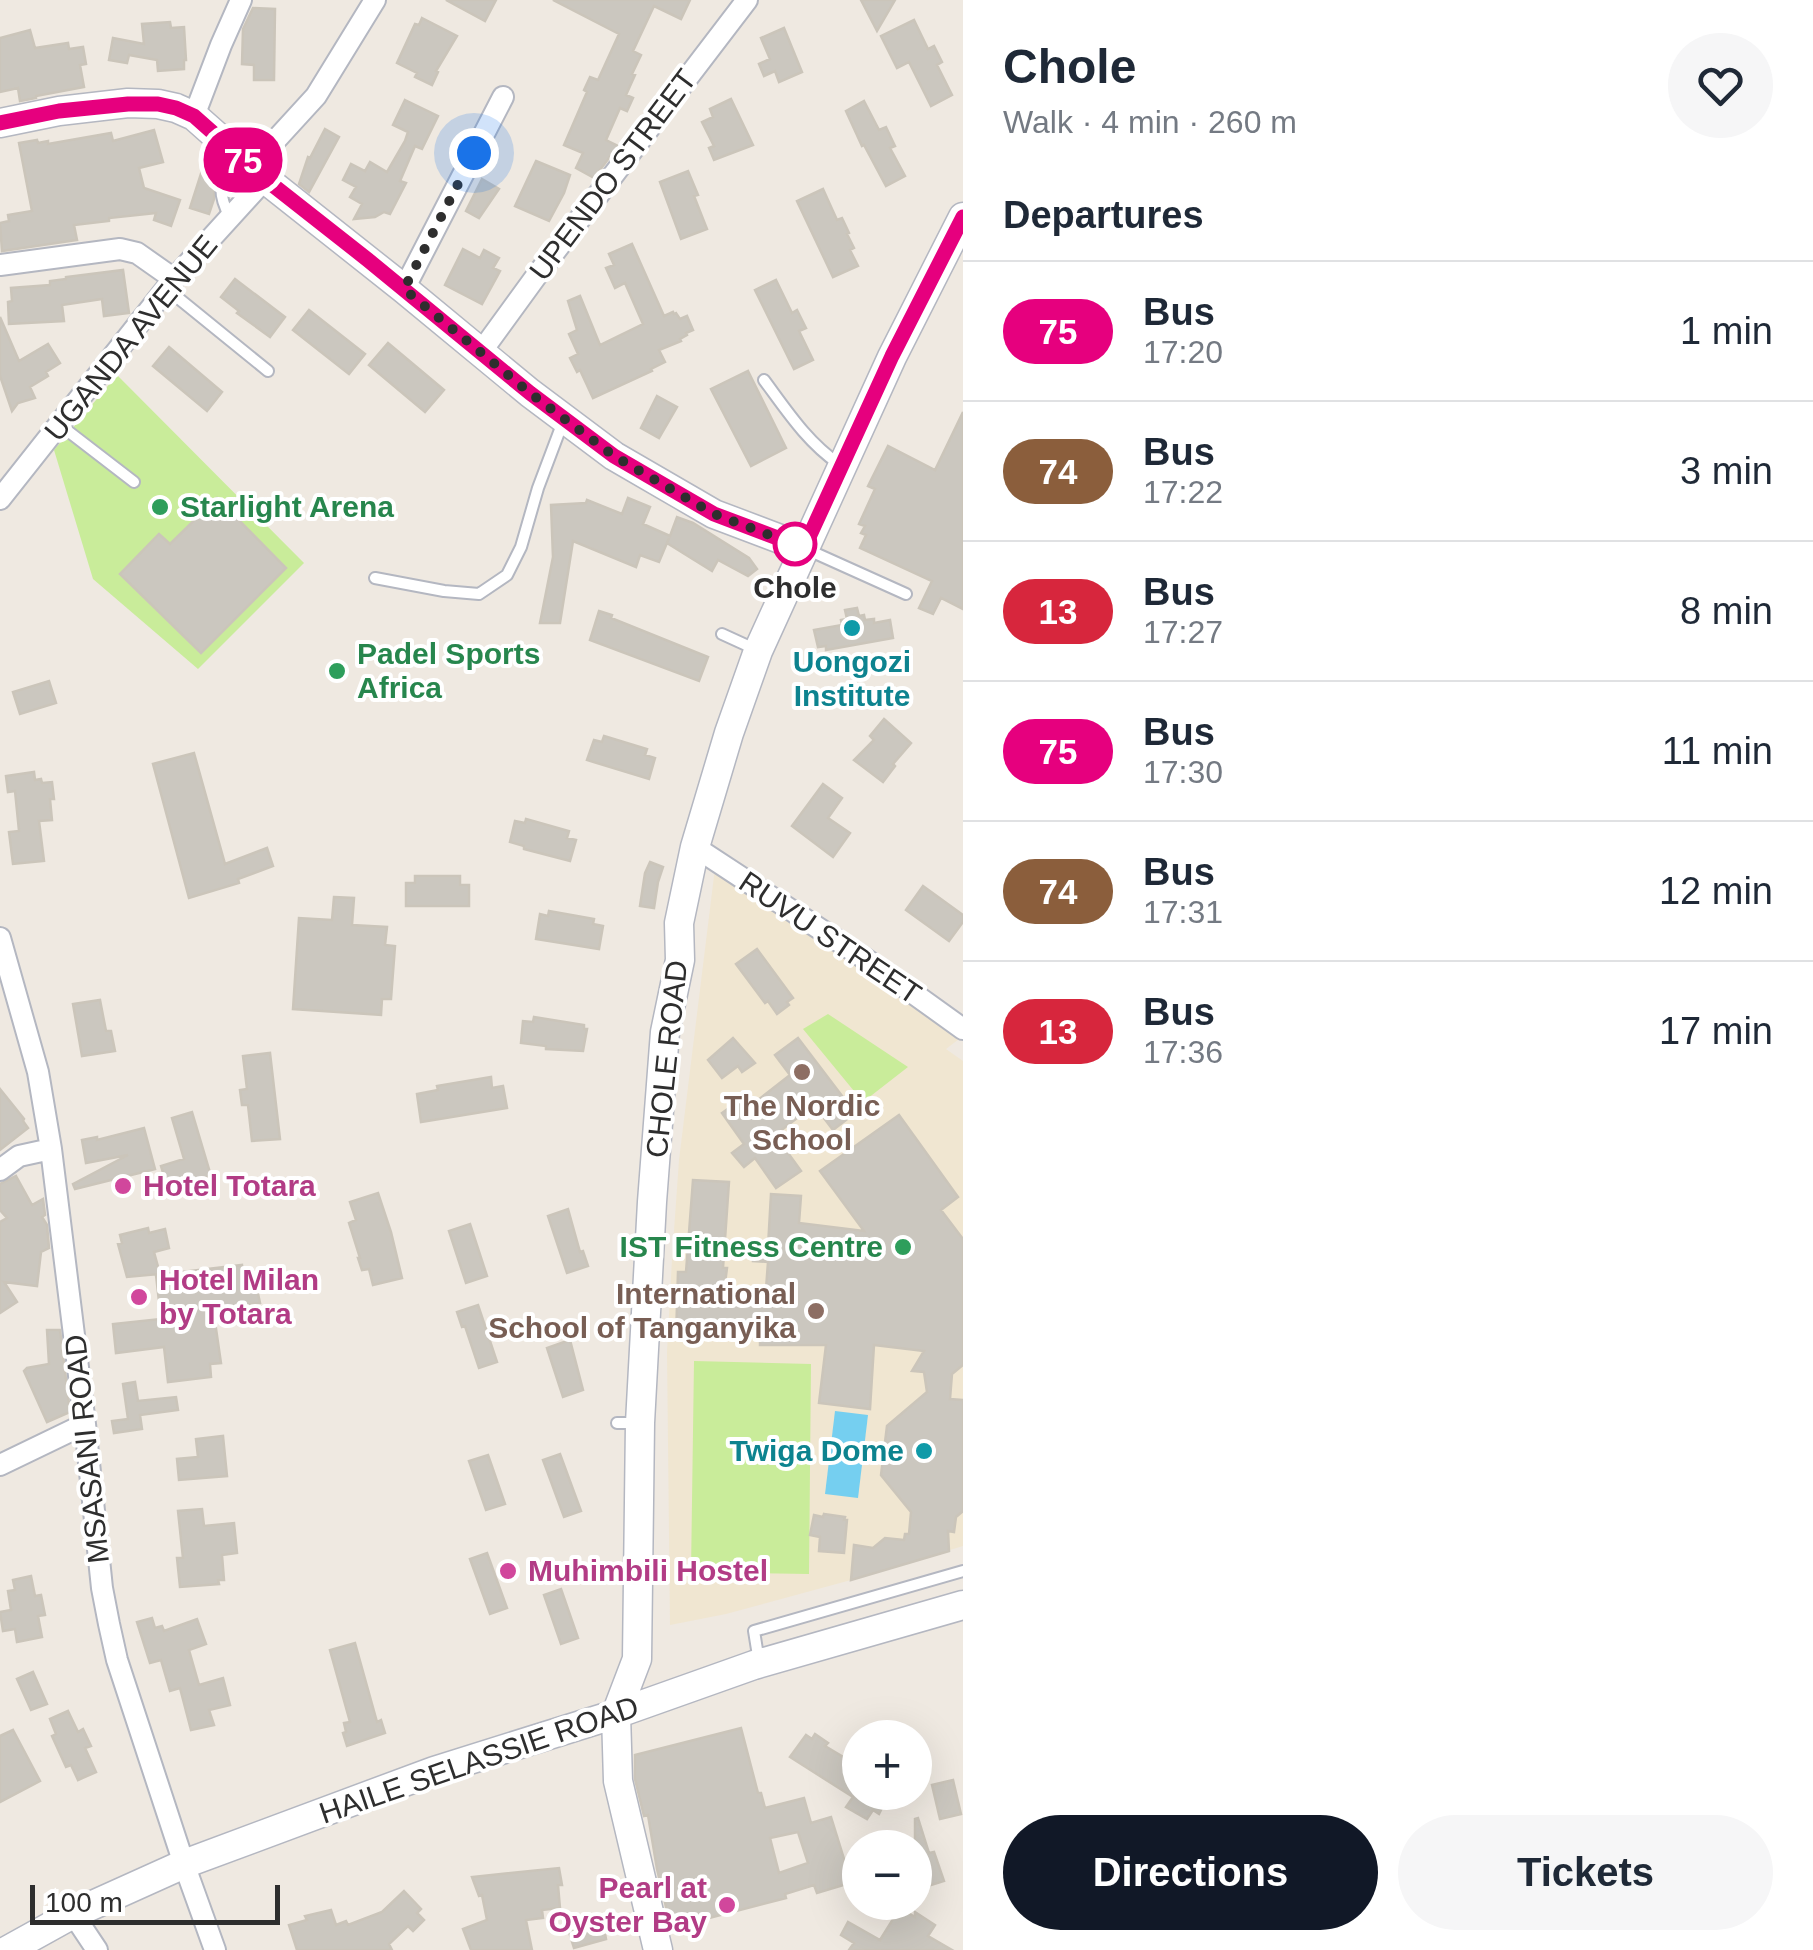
<!DOCTYPE html>
<meta charset="utf-8">
<style>
:root{--surface:#fff;--page:#f6f6f7;--text:#1f2937;--muted:#747a83;--line:#e0e1e3;--accent:#111827}
body{margin:0;font-family:Arial,sans-serif;background:var(--page);color:var(--text);height:100vh;display:flex;flex-direction:column;font-size:38px;white-space:nowrap}
*{box-sizing:border-box;margin:0}
p{font-size:32px;color:var(--muted)}
.icon{flex:none;width:55px;height:55px;fill:none;stroke:currentColor;stroke-width:2;stroke-linecap:round;stroke-linejoin:round}
.map{position:relative;flex:1;overflow:hidden}
.sheet{display:flex;flex-direction:column;background:var(--surface);width:850px}
.sheet>*{flex:none}
.badge{padding:0 20px;border-radius:32px;font-size:35px;line-height:65px}
.fabs{position:absolute;left:842px;top:1720px;display:grid;gap:20px}
.fabs a{display:grid;place-items:center;width:90px;height:90px;border-radius:50%;background:var(--surface);box-shadow:0 10px 40px #0002;font-size:50px}
.scale{position:absolute;left:30px;bottom:25px;width:250px;box-sizing:border-box;padding-left:10px;border:5px solid #2e2e2e;border-top:0;font-size:28px;line-height:35px;white-space:nowrap;color:#2e2e2e;-webkit-text-stroke:8px #fff;paint-order:stroke}
.you{position:absolute;width:50px;height:50px;margin:-25px;border:8px solid #fff;border-radius:50%;background:#1a73e8;box-shadow:0 0 0 15px #1a73e833}
.map>.badge{position:absolute;translate:-50% -50%;box-shadow:0 0 0 5px #fff}
h2{padding:0 40px;font-size:38px;line-height:90px}
.round{display:grid;place-items:center;flex:none;width:105px;height:105px;border-radius:52px;background:var(--page)}
.headline{display:flex;align-items:center;justify-content:space-between;height:170px;padding:0 40px}
h1{font-size:48px;font-weight:700;line-height:75px}
.cta{display:flex;gap:20px;margin-top:auto;padding:20px 40px}
.cta a{flex:1;height:115px;border-radius:60px;background:var(--accent);color:#fff;font-size:40px;font-weight:700;line-height:115px;text-align:center}
.cta a+a{background:var(--page);color:var(--text)}
ul{padding:0;list-style:none}
li{display:flex;align-items:center;gap:30px;height:140px;padding:0 40px;border-top:2px solid var(--line)}
li div{flex:1}
li b{display:block;font-size:38px}
li em{font-style:normal}
li .badge{min-width:110px;font-weight:700;text-align:center}
main{display:flex;flex:1;min-height:0}
.map>svg:first-child{display:block}
.education{fill:#f0e6d1}
.pitch{fill:#c9ec9a}
.water{fill:#75cff0}
.building{fill:#cbc7bf;stroke:#cbc5ba;stroke-width:2.5;fill-rule:evenodd}
.lines{fill:none;stroke-linecap:round;stroke-linejoin:round}
.lane-casing{stroke:#b4b7c1;stroke-width:14}
.street-casing{stroke:#b4b7c1;stroke-width:24}
.secondary-casing{stroke:#b4b7c1;stroke-width:31}
.lane{stroke:#fff;stroke-width:10}
.street{stroke:#fff;stroke-width:20}
.secondary{stroke:#fff;stroke-width:28}
.line-casing{stroke:#fff;stroke-width:22}
.line{stroke:#e6007e;stroke-width:15}
.walk{stroke:#2e2e2e;stroke-width:10;stroke-dasharray:0 18}
.leisure-dot{fill:#2e9e5b;stroke:#fff;stroke-width:4}
.stop-dot{fill:#fff;stroke:#e6007e;stroke-width:5}
.culture-dot{fill:#0f9aa8;stroke:#fff;stroke-width:4}
.education-dot{fill:#8d6e63;stroke:#fff;stroke-width:4}
.hotel-dot{fill:#d1479c;stroke:#fff;stroke-width:4}
.labels{text-anchor:middle;stroke-width:8;stroke-linejoin:round;paint-order:stroke}
.street-label{font-size:30px;fill:#2e2e2e;stroke:#fff}
.leisure-label{font-size:30px;font-weight:bold;fill:#27864d;stroke:#fff;text-anchor:start}
.stop-label{font-size:30px;font-weight:bold;fill:#2e2e2e;stroke:#fff}
.culture-label{font-size:30px;font-weight:bold;fill:#0d838f;stroke:#fff}
.education-label{font-size:30px;font-weight:bold;fill:#785e54;stroke:#fff}
.hotel-label{font-size:30px;font-weight:bold;fill:#b23c85;stroke:#fff;text-anchor:start}
</style>
<main>
<div class="map">
<svg width="963" height="1950" viewBox="0 0 963 1950">
<rect width="100%" height="100%" fill="#efe9e1"/>
<path class="education" d="M715,868l248,168 -17,13 17,12v485l-112,34 -125,34 -56,11 -3,-273 5,-93 7,-99z"/>
<path class="pitch" d="M117,375l187,188 -106,106 -105,-90 -39,-129z
M828,1014l80,53 -45,35 -60,-73z
M694,1361l117,3 -2,210 -118,-2z"/>
<path class="water" d="M835,1411l33,4 -10,83 -33,-4z"/>
<path class="building" d="M446,0h50l-11,21z
M553,0h137l-9,19 -27,-13 -21,45 8,4 -9,19 3,1 -9,20 7,3 -6,13 -7,-3 -14,32 12,6 -24,32 -18,-10 7,-15 -19,-8 23,-53 -3,-2 6,-13 8,3 21,-46z
M861,0h34l-18,31z
M253,8l22,1 -1,71h-20v-15l-12,-1 1,-35z
M422,18l35,18 -21,35 2,1 -6,13 -17,-8 2,-4 -20,-10 18,-39 4,1z
M914,20l14,29 6,-3 8,16 -5,3 15,30 -21,11 -22,-44 -12,6 -16,-32z
M170,22l1,6 13,-1 2,33h-2v9l-26,2 -1,-11 -28,-5 -2,8 -18,-3 4,-22 31,6 -2,-20z
M784,28l18,44 -23,10 -4,-11 -11,5 -5,-12 11,-5 -9,-21z
M30,30l5,18 33,-5 1,6 14,-2 3,17 -6,1 4,22 -48,9v2l-16,3 -2,-13 -18,4v-54z
M731,99l22,46 -39,15 -5,-12 5,-2 -12,-24 11,-5 -3,-8z
M405,100l33,16 -16,33 -7,-3 -15,35 6,2 -16,31 -6,-2 -9,5 -21,2 8,-15 -12,-7 6,-10 -13,-7 8,-16 14,7 5,-9 17,10 18,-31 3,-9 -15,-7z
M864,101l15,29 7,-3 9,19 -5,2 15,28 -19,10 -22,-41 -2,1 -16,-35z
M325,129l14,8 -30,55 -10,-8 9,-27 2,1z
M154,130l9,32 -24,6 5,20 36,12 -9,26 -17,-6 2,-7 -47,5v3l-35,4 3,15 -75,11 -2,-28 9,-2 -1,-6 24,-4 -13,-68 18,-3 1,3 10,-2v3l63,-11 2,8z
M206,158l14,5 -6,13v23l-5,15 -19,-6z
M536,161l34,14 -6,18 -15,28 -34,-15z
M688,171l10,24 -4,1 13,33 -26,10 -21,-57z
M482,179l17,10 -20,29 -13,-7z
M823,189l14,31 5,-2 7,15 -2,1 7,14 -4,2 8,16 -25,11 -36,-76z
M632,244l32,72 9,-4 1,2 2,-1 4,6 7,-3 6,14 -7,3 1,2 -7,4 1,2 -22,9 6,12 -14,7 1,2 -59,27 -13,-28 -3,2 -7,-14 8,-4 -9,-20 8,-4 -9,-29 12,-5 20,49 43,-21 -18,-41 -10,5 -9,-20 8,-3 -5,-11z
M463,249l17,9 4,-8 15,8 -6,10 7,3 -18,33 -37,-19z
M123,270l6,43 -25,3 -2,-17 -40,6 2,16 -55,3 -1,-22 4,-1 -1,-13 39,-3v-4l16,-2v-2z
M235,279l50,38 -15,20 -33,-24 2,-2 -18,-14z
M776,280l16,33 5,-3 9,18 -7,3 14,29 -19,9 -39,-79z
M309,310l56,44 -16,20 -56,-44z
M0,317l19,44 29,-17 12,19 -14,9 2,4 -18,11 5,11 -17,5 -6,8 -12,-35z
M388,343l56,47 -19,22 -56,-47z
M169,347l53,45 -15,19 -54,-45z
M748,371l38,77 -35,18 -40,-77z
M657,396l20,11 -18,31 -18,-10z
M963,412v197l-22,-11 -8,16 -14,-6 13,-27 -72,-33 6,-13 -5,-2 4,-7 -6,-2 16,-35 -7,-3 20,-40 47,24z
M217,498l69,70 -85,85 -81,-79 39,-40 11,10z
M628,498l22,9 -7,17 27,12 7,-19 16,6 56,35 8,11 -9,7 -30,-16 -6,11 -45,-28 2,-5 -10,24 -19,-7 -4,12 -63,-26 -13,82h-20l13,-66 -2,-52 35,-2 1,-3 35,14z
M857,608l2,8 5,-1 1,5 9,-1v4l16,-3 3,18 -67,12v-4l-8,1 -4,-17 28,-5 -1,-5 6,-1 -2,-9z
M599,611l13,4 -1,3 97,39 -9,24 -109,-41z
M49,681l7,22 -36,11 -7,-22z
M884,719l27,24 -18,21 2,2 -12,16 -29,-22 20,-20 -4,-4z
M604,736l43,13 -2,6 10,3 -6,21 -62,-19 7,-20 8,2z
M194,753l31,111 42,-16 6,18 -35,13 1,4 -50,15 -36,-134z
M34,772l1,8 6,-1 1,4 10,-1 2,17h-4l2,21 -13,1 5,40 -31,3 -4,-32 10,-1 -4,-40 -7,1 -2,-16z
M823,784l19,14 -14,20 22,15 -17,24 -41,-31z
M526,819l43,12 -2,7 9,2 -6,21 -46,-12v-3l-14,-4 5,-21 10,2z
M650,862l13,5 -5,15 -4,26 -14,-2 5,-33z
M415,876h45v9h9v21h-63v-23h9z
M923,886l40,29v7l-14,19 -43,-31z
M334,897l20,1 -2,27 35,2 -2,18 10,1 -4,53h-9l-1,16 -88,-6 6,-91 33,2z
M549,911l45,8 -1,5 10,2 -4,23 -63,-10 4,-25 8,2z
M757,949l36,49 -6,4 2,3 -12,9 -9,-13 -3,2 -29,-39z
M100,1000l6,31h5l4,20 -33,5 -9,-52z
M534,1017l50,8v4h3l-4,22 -37,-2v-3l-25,-3 2,-22 10,1z
M733,1038l22,25 -13,9 -4,-6 -16,12 -14,-18z
M798,1038l57,75 -22,17 -19,-25 -39,30 26,36 -25,17 -21,-30 -11,9 -12,-14 12,-9 -22,-31 24,-17 7,8 37,-29 -15,-20z
M270,1053l10,86 -28,2 -4,-36h-6l-2,-15 7,-1 -4,-33z
M491,1077l1,11 11,-2 4,22 -86,14 -4,-28 21,-4 -1,-4z
M0,1089l24,30 -1,2 5,7 -28,22z
M192,1112l19,64 -43,13 -7,-23 23,-7 -12,-41z
M899,1115l59,82 -17,13 22,29v126l-11,9 -2,25 13,1v111l-7,6 -2,15 -6,-1 1,20 -98,29 3,-35 19,3 12,-10 19,2 1,-6h4l2,-22 -30,-37 6,-49 40,-34 -3,-20 -12,-1 12,-20 -50,-6 -4,64 -51,-6 7,-58h-66v-9l-60,-1v4l-24,-1 2,-66h8l7,-92 36,2 -6,86h4l-3,23h36v-2h6l2,-27 -15,-1 1,-14h14l3,-53 30,2 -2,27 65,8 -44,-60z
M144,1128l11,41 -80,20 -2,-5 55,-29 -42,8 -4,-23 15,-3v3z
M16,1176l16,29 11,-6 2,16 -3,2 5,8 2,23 -8,4 -4,34 -33,-4 13,20 -17,11v-91l7,-4 -7,-8v-26z
M378,1193l13,39 11,46 -29,7 -4,-16 -7,1 -4,-12h2l-11,-35 7,-3 -6,-18z
M568,1209l12,43 3,-1 5,15 -21,7 -19,-57z
M470,1224l17,52 -21,7 -17,-52z
M148,1228l1,5 16,-4 4,19 -15,4 6,22 -33,3 -9,-33 4,-1 -2,-8z
M242,1265l3,24h12l3,14 -47,5 8,55 -11,1 1,13 -43,5 -4,-35 -48,6 -3,-29 48,-5 -5,-44z
M478,1305l19,57 -18,6 -14,-42 -3,1 -5,-15z
M47,1330h13l10,82 -23,10 -23,-51 3,-3 22,-4z
M570,1340l13,50 -20,7 -16,-49z
M135,1382l3,19 38,-4 2,13 -38,5 2,14 -28,4 -2,-12 16,-2 -5,-35z
M223,1436l4,40 -48,4 -2,-21 21,-2 -2,-18z
M560,1454l21,57 -17,6 -21,-57z
M488,1455l17,49 -19,6 -17,-49z
M202,1509l2,17 30,-3 3,30 -15,2 2,25h-6l1,4 -39,3 -3,-29h6l-5,-47z
M824,1514l21,3 -1,3h3l-3,33 -25,-2 1,-14 -10,-2 4,-20 9,2z
M487,1553l20,55 -17,6 -20,-55z
M31,1576l4,20 6,-1 4,20 -7,1 4,21 -25,5 -2,-13 -12,2 -3,-19 11,-2 -3,-19 7,-1 -2,-10z
M561,1589l17,49 -17,6 -17,-49z
M152,1618l3,10 7,-2 2,5 33,-12 9,25 -17,6 10,35 24,-7 7,27 -21,5 5,15 -23,5 -11,-42 -10,3 -9,-31 -11,3 -13,-41z
M355,1643l22,79 4,-2 4,13 -38,13 -4,-13 3,-1 -2,-9 6,-1 -20,-72z
M33,1672l14,32 -16,6 -14,-31z
M68,1711l10,21 5,-3 8,17 -6,2 11,24 -18,8 -7,-15 -5,2 -14,-31 4,-2 -6,-15z
M741,1728l17,65h3l4,15 39,-10 7,25 20,-6 14,45 2,4 13,-3v17l-43,13 -3,-8 -29,9 1,4 -115,30 -14,-59 -9,-54 -4,1 -9,-37v-24zM798,1832l10,31 -29,10 -9,-35z
M13,1730l27,51 -40,21v-66z
M815,1734l13,9 -3,3 35,21v25h24l-3,5 5,3 -7,14 -6,-4 -6,9 -21,-12 7,-10 -63,-40 16,-22 6,4z
M953,1780l8,34 -21,5 -8,-34z
M918,1818l11,35 5,-1 10,29 -29,9v-71z
M559,1868l3,17h-4l2,23 -18,2 1,8 -17,2 6,30h-61l-8,-21 24,-9 -5,-25 -3,1 -7,-19z
M404,1891l17,18 -4,4 7,7 -11,11 -5,-5 -19,18 3,6h-95l-8,-25 18,-5 -2,-4 26,-6 5,15 10,-4 2,4 34,-13z
M900,1908l15,9v-5l20,13 -7,11 24,14h-103l5,-7 -13,-8 7,-13 32,18z
M603,1922l3,17 -32,9 -5,-16z"/>
<g class="lines">
<g class="lane-casing">
<path id="lane" d="M230,217c-14,-25 -10,-39 4,-63
M167,289l101,82
M764,380c23,31 43,62 75,84
M60,425l74,57
M806,549l100,45
M375,578l69,13 35,3 28,-19 14,-28 17,-59 26,-69
M722,634l35,16
M617,1423h22
M759,1662l-5,-31 209,-60"/>
</g>
<g class="street-casing">
<path id="street" d="M194,116l27,-71 20,-45
M251,167l65,-71 59,-96
M0,265l120,-16 17,4 37,26
M404,289l99,-192
M481,352l56,-77 210,-275
M0,499l174,-220 91,-100
M695,847l169,111 99,71
M0,938l38,134 13,77 34,275 17,164 7,36 8,36 67,204 31,86
M0,1170l19,-14 32,-7
M0,1465l85,-41
M73,1914l24,36"/>
</g>
<g class="secondary-casing">
<path id="secondary" d="M0,123l59,-12 69,-8 30,1 18,4 18,8 71,63 139,110 126,104 84,63 100,58 90,34
M8,1950l65,-36 111,-50 250,-93 182,-57 138,-49 209,-60
M658,1950l-40,-169 -2,-67 21,-55 3,-236 12,-221 13,-170 15,-72 -1,-37 16,-76 34,-114 29,-82 134,-294 71,-140"/>
</g>
<use href="#lane" class="lane"/>
<use href="#street" class="street"/>
<use href="#secondary" class="secondary"/>
</g>
<g class="lines">
<g class="line-casing">
<path id="line" d="M0,123l59,-12 69,-7h30l18,4 18,8 71,63 103,81 162,133 84,63 100,58 90,34 88,-192 71,-139"/>
</g>
<use href="#line" class="line"/>
<path class="walk" d="M474,153l-70,136 126,104 84,63 100,58 90,34 -9,-4"/>
</g>
<g class="leisure-dot">
<circle cx="160" cy="507" r="10"/>
<circle cx="337" cy="671" r="10"/>
<circle cx="903" cy="1247" r="10"/>
</g>
<circle class="stop-dot" cx="795" cy="544" r="20"/>
<g class="culture-dot">
<circle cx="852" cy="628" r="10"/>
<circle cx="924" cy="1451" r="10"/>
</g>
<g class="education-dot">
<circle cx="802" cy="1072" r="10"/>
<circle cx="816" cy="1311" r="10"/>
</g>
<g class="hotel-dot">
<circle cx="123" cy="1186" r="10"/>
<circle cx="139" cy="1297" r="10"/>
<circle cx="508" cy="1571" r="10"/>
<circle cx="727" cy="1905" r="10"/>
</g>
<g class="labels">
<g class="street-label">
<text transform="translate(613 175) rotate(-53)" y="10">UPENDO STREET</text>
<text transform="translate(131 338) rotate(-51)" y="10">UGANDA AVENUE</text>
<text transform="translate(830 938) rotate(34)" y="10">RUVU STREET</text>
<text transform="translate(667 1059) rotate(-84)" y="10">CHOLE ROAD</text>
<text transform="translate(87 1449) rotate(-96)" y="10">MSASANI ROAD</text>
<text transform="translate(479 1760) rotate(-19)" y="10">HAILE SELASSIE ROAD</text>
</g>
<g class="leisure-label">
<text x="180" y="517">Starlight Arena</text>
<text x="357" y="664">Padel Sports<tspan x="357" dy="34">Africa</tspan></text>
<text x="883" y="1257" text-anchor="end">IST Fitness Centre</text>
</g>
<g class="stop-label">
<text x="795" y="598">Chole</text>
</g>
<g class="culture-label">
<text x="852" y="672">Uongozi<tspan x="852" dy="34">Institute</tspan></text>
<text x="904" y="1461" text-anchor="end">Twiga Dome</text>
</g>
<g class="education-label">
<text x="802" y="1116">The Nordic<tspan x="802" dy="34">School</tspan></text>
<text x="796" y="1304" text-anchor="end">International<tspan x="796" dy="34">School of Tanganyika</tspan></text>
</g>
<g class="hotel-label">
<text x="143" y="1196">Hotel Totara</text>
<text x="159" y="1290">Hotel Milan<tspan x="159" dy="34">by Totara</tspan></text>
<text x="528" y="1581">Muhimbili Hostel</text>
<text x="707" y="1898" text-anchor="end">Pearl at<tspan x="707" dy="34">Oyster Bay</tspan></text>
</g>
</g>
</svg>
<div class="fabs">
<a>+</a>
<a>−</a>
</div>
<div class="scale">100 m</div>
<div class="you" style="left:474px;top:153px"></div>
<b class="badge" style="left:243px;top:160px;background:#e6007e;color:#fff">75</b>
</div>
<section class="sheet">
<div class="headline"><div><h1>Chole</h1><p>Walk · 4 min · 260 m</p></div><a class="round"><svg class="icon" aria-label="heart" viewBox="0 0 24 24"><path d="M12 20l-8-8c-3-5 5-10 8-4 3-6 11-1 8 4z"/></svg></a></div>
<h2>Departures</h2>
<ul>
<li><span class="badge" style="background:#e6007e;color:#fff">75</span><div><b>Bus</b><p>17:20</p></div><em>1 min</em></li>
<li><span class="badge" style="background:#8b5e3c;color:#fff">74</span><div><b>Bus</b><p>17:22</p></div><em>3 min</em></li>
<li><span class="badge" style="background:#d7263d;color:#fff">13</span><div><b>Bus</b><p>17:27</p></div><em>8 min</em></li>
<li><span class="badge" style="background:#e6007e;color:#fff">75</span><div><b>Bus</b><p>17:30</p></div><em>11 min</em></li>
<li><span class="badge" style="background:#8b5e3c;color:#fff">74</span><div><b>Bus</b><p>17:31</p></div><em>12 min</em></li>
<li><span class="badge" style="background:#d7263d;color:#fff">13</span><div><b>Bus</b><p>17:36</p></div><em>17 min</em></li>
</ul>
<div class="cta"><a>Directions</a><a>Tickets</a></div>
</section>
</main>
